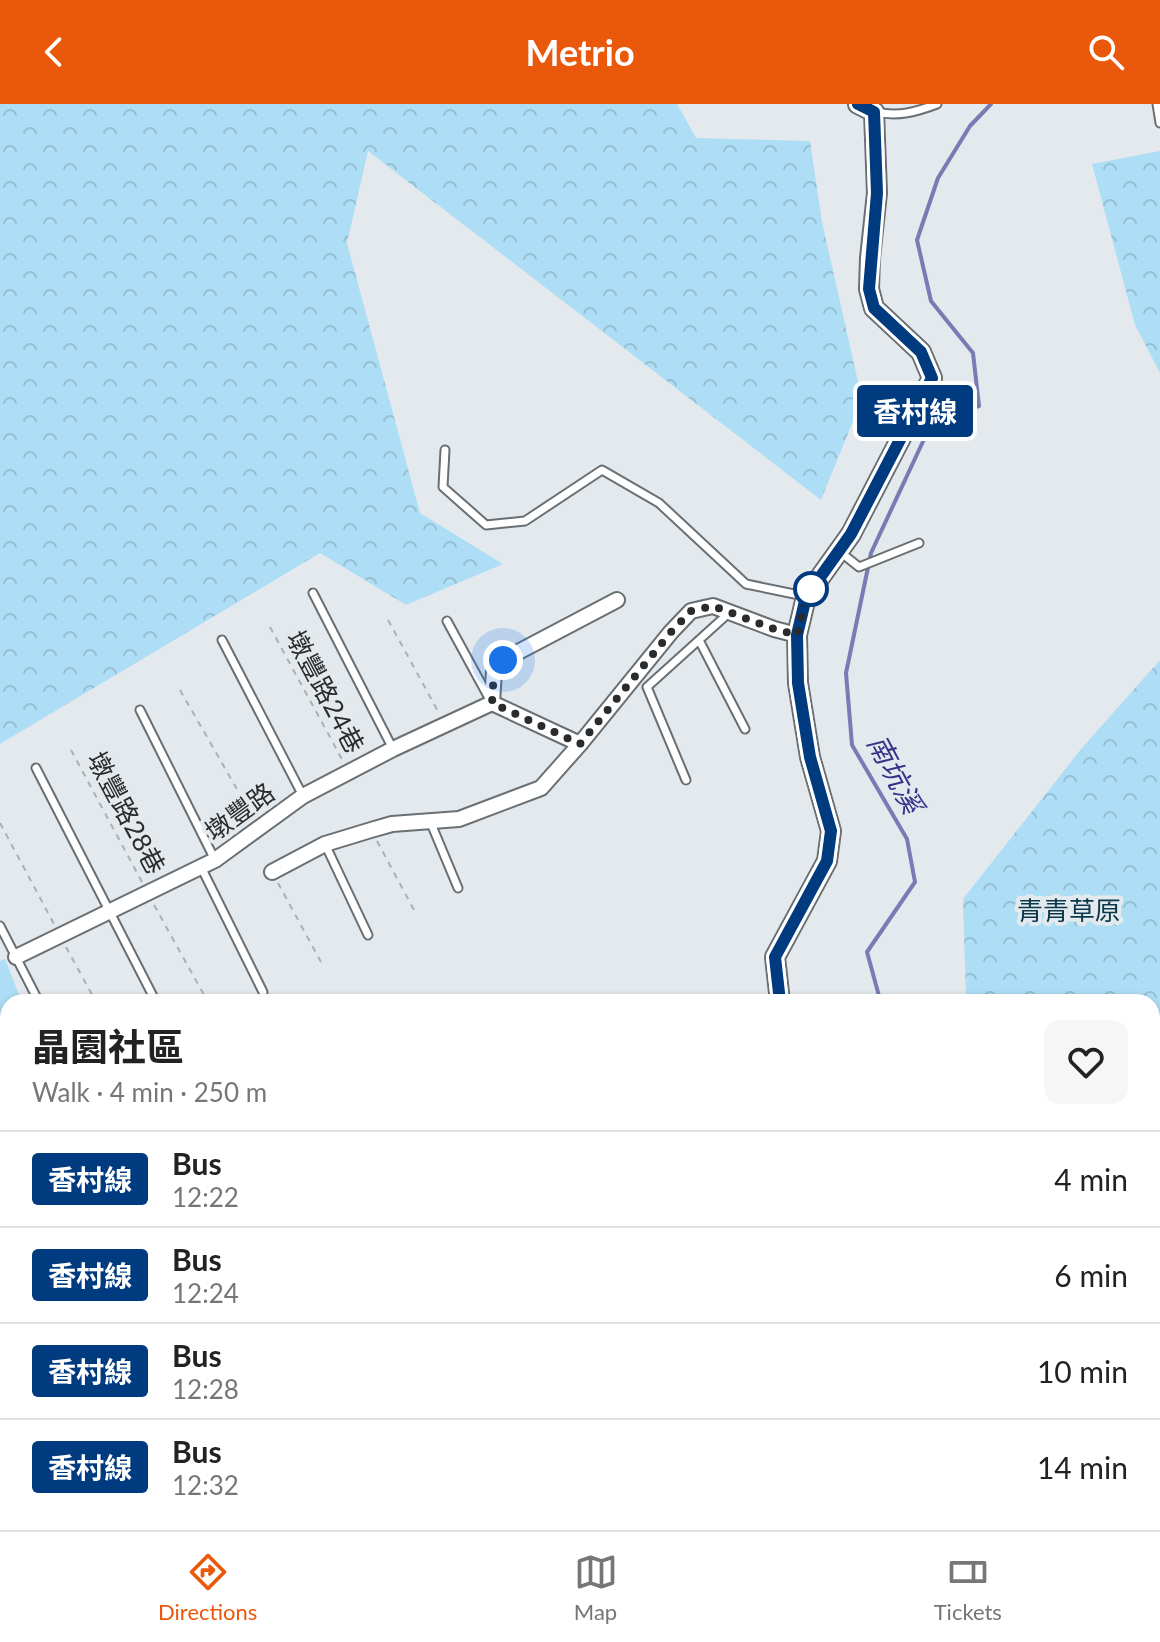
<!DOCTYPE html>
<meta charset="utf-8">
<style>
:root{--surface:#fff;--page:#f6f6f6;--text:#222;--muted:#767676;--line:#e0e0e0;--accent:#ea580c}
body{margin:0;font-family:Lato,"Noto Sans TC",sans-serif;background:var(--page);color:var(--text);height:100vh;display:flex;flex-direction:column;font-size:30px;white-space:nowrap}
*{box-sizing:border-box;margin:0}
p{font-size:26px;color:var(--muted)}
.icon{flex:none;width:44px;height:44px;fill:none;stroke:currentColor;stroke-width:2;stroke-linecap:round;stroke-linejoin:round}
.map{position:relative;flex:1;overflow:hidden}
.side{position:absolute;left:0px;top:890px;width:1160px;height:536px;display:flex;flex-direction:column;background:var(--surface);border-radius:24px 24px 0 0;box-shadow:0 2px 6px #0004}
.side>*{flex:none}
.badge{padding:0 16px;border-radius:6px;font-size:28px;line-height:52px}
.you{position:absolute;width:40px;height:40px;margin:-20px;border:6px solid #fff;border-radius:50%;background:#1a73e8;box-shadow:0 0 0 12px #1a73e833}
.map>.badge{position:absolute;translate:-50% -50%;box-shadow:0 0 0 4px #fff}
.round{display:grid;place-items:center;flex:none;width:84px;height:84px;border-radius:16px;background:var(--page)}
.overview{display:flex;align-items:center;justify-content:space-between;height:136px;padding:0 32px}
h1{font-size:38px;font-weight:700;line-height:60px}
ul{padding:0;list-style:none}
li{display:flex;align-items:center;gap:24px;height:96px;padding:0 32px;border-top:2px solid var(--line)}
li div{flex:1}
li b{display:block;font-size:30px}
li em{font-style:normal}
li .badge{min-width:88px;font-weight:700;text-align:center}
header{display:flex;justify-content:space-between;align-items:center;height:104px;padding:0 32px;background:var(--accent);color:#fff;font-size:36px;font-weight:700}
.dock{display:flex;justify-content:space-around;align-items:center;height:112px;border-top:2px solid var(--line);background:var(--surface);font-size:22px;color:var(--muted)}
.dock a{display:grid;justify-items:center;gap:4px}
.dock .selected{color:var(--accent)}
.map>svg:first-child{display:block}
.grass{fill:#aedef6}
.forest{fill:url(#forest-crowns)}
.water{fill:url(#water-ripples);stroke:#797cb3;stroke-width:2}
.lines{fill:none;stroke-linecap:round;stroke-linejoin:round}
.stream{stroke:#797cb3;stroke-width:4}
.lane-casing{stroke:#696f72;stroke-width:11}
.street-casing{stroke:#696f72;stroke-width:18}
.secondary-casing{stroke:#696f72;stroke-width:22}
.path{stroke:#abb0b3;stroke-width:2;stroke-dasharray:6 6;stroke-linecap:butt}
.lane{stroke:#fff;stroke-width:7}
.street{stroke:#fff;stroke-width:14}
.secondary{stroke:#fff;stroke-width:18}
.line-casing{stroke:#fff;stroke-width:18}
.line{stroke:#003b80;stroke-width:12}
.walk{stroke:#292b2c;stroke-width:8;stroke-dasharray:0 14.4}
.stop-dot{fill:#fff;stroke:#003b80;stroke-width:4}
.labels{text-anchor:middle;stroke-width:8;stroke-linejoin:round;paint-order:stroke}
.street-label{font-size:26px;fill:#292b2c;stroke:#e3e9ed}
.park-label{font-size:26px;fill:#0a374a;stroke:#e3e9ed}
.water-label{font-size:28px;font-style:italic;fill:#38318a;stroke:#e3e9ed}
</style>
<header><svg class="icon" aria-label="back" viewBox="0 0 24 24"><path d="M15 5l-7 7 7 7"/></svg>Metrio<svg class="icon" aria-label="search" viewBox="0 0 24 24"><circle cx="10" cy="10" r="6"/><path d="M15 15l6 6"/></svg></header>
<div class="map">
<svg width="1160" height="1426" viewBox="0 0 1160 1426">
<defs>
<pattern id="forest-crowns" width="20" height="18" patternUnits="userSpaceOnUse" patternTransform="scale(2)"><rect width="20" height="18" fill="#aedef6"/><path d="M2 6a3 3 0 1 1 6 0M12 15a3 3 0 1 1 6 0" fill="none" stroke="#96bfd3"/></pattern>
<pattern id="water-ripples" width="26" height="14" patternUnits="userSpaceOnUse" patternTransform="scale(2)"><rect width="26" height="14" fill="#9b9fed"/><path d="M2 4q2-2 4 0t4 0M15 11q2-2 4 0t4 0" fill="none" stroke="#7e82c0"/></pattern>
</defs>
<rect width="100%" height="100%" fill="#e3e9ed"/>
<path class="grass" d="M5,855l17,43h-14v25l-8,3v-69z"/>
<path class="forest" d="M0,0h677l19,34 114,3 12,81 40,177 -41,101 -453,-349 -21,92 73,270 83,51 -97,41 -86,-52 -320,191z
M1160,47v222l-25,-48 -43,-161z
M1160,556v560l-8,-2v-216h-186l-3,-103 118,-150z"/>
<path class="water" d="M8,1275v143h43l11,8 10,-2 6,-6h54l-3,8h-129v-114l6,-7 -4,-22z"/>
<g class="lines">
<path class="stream" d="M886,898l-7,-6 -12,-44 48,-70 -8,-43 -55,-94 -6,-72 25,-120 62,-133 46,-14 -6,-53 -42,-52 -14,-61 21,-62 32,-52 21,-22
M1152,1244l8,1"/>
<g class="lane-casing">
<path id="lane" d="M1157,0l3,19
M877,8c21,5 39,0 60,-8
M445,346l-2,37 43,38 39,-4 77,-51 57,33 87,81 58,12
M839,447l20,16 60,-24
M313,489l80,156
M447,517l42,77
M222,536l81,156
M699,536l46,89
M140,606l75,150
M36,664l120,234
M686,676l-39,-93 83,-75
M430,717l28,67
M325,740l43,91
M201,763l62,125
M0,822l39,76
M0,1207l8,-1
M564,1418l33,8
M724,1418l16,8
M469,1426l2,-8"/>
</g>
<g class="street-casing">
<path id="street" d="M492,599l2,-32 9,-11 114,-60
M272,768l53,-28 46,-14 21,-6 67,-5 82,-31 39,-44
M16,853l199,-97 88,-64 90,-47 99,-46 88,41 91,-112 20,-21 22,-5 61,23 23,6
M360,1426l1,-8"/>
</g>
<g class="secondary-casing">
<path id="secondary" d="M780,898l-5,-45 52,-96 4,-30 -21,-74 -12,-74 -1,-48 9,-38 45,-63 81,-156 -11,-26 -47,-44 -5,-19 1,-31 7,-65 -3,-81 -16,-8
M1152,1297l8,2"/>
</g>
<path class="path" d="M388,516l51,93
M270,523l73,134
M180,586l73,127
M71,646l71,132
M0,719l54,101
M377,737l37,69
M278,779l43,79
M154,801l54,97
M66,843l30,55
M1152,916h8
M1152,1016l8,2"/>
<use href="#lane" class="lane"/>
<use href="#street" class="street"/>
<use href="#secondary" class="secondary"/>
</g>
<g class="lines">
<g class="line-casing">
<path id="line" d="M780,898l-5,-45 52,-96 4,-30 -21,-74 -12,-74 -1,-48 9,-38 45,-63 81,-156 -11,-26 -47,-44 -5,-19 8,-96 -3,-81 -16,-8"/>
</g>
<use href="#line" class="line"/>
<path class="walk" d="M503,556l-9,11 -2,32 88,41 91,-112 20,-21 22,-5 61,23 23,6 9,-38 9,-14 -4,6"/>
</g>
<circle class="stop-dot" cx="811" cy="485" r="16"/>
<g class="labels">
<g class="street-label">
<text transform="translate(325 588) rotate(62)" y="9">墩豐路24巷</text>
<text transform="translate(240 708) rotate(-36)" y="9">墩豐路</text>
<text transform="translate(126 709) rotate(62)" y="9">墩豐路28巷</text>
</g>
<g class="park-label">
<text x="1069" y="816">青青草原</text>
</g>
<g class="water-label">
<text transform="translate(895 670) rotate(62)" y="10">南坑溪</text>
</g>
</g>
</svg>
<div class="you" style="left:503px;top:556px"></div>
<b class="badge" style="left:915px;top:307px;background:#003b80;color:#fff">香村線</b>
<section class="side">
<div class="overview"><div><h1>晶園社區</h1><p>Walk · 4 min · 250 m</p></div><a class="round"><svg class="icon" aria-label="heart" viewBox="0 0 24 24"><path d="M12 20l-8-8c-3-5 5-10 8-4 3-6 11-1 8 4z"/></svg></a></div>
<ul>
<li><span class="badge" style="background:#003b80;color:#fff">香村線</span><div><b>Bus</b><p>12:22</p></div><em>4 min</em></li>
<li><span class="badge" style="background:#003b80;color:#fff">香村線</span><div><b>Bus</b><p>12:24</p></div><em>6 min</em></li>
<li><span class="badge" style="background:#003b80;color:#fff">香村線</span><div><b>Bus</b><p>12:28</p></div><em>10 min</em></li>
<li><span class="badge" style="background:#003b80;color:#fff">香村線</span><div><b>Bus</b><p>12:32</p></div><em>14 min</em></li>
</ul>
</section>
</div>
<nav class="dock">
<a class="selected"><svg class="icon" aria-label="directions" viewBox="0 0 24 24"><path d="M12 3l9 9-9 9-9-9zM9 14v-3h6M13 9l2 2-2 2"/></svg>Directions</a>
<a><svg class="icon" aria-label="map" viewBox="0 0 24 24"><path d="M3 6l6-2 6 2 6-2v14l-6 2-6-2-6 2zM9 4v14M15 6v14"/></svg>Map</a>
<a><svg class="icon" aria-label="tickets" viewBox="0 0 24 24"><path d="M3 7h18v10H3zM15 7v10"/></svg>Tickets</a>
</nav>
